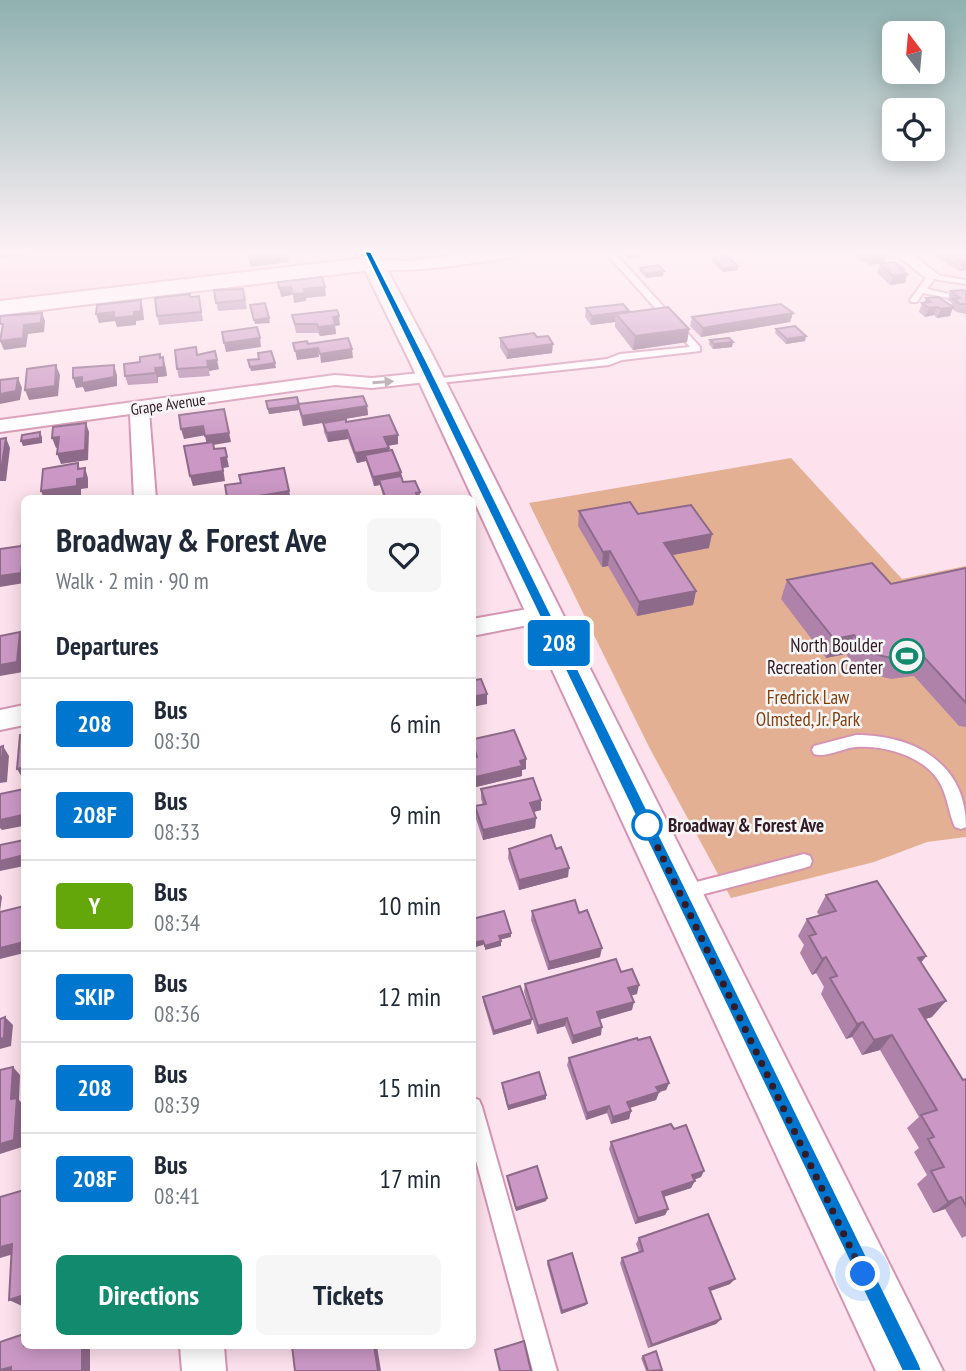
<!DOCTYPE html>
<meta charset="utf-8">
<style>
:root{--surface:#fff;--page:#f6f6f7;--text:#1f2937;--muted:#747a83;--line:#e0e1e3;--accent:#118a6d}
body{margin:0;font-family:"PT Sans Narrow",sans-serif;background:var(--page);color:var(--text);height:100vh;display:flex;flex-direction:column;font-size:26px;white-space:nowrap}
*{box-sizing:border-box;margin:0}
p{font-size:23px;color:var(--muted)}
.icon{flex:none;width:38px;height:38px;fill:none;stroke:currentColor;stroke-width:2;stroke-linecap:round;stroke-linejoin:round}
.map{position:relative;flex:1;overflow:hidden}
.drawer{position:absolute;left:21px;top:495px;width:455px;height:854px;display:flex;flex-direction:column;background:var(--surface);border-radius:10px;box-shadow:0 4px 18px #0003}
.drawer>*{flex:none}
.badge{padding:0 14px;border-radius:5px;font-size:24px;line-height:46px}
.needle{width:46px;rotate:344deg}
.fabs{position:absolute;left:882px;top:21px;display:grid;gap:14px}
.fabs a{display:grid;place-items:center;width:63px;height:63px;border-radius:10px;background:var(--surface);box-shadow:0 4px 18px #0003;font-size:35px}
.you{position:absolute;width:35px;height:35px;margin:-18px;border:5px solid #fff;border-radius:50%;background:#1a73e8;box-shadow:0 0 0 10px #1a73e833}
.map>.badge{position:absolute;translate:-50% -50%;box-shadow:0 0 0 4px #fff}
h2{padding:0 35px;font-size:26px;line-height:63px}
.round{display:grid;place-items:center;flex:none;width:74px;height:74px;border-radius:10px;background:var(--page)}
.headline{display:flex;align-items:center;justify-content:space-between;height:119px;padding:0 35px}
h1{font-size:33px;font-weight:700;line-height:52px}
.primary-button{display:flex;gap:14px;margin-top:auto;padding:14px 35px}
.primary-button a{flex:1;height:80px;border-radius:10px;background:var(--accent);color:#fff;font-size:28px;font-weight:700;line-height:80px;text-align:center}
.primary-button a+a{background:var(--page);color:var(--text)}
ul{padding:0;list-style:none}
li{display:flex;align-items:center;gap:21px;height:91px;padding:0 35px;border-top:2px solid var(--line)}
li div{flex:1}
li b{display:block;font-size:26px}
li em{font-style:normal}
li .badge{min-width:77px;font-weight:700;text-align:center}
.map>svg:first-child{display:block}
.built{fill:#fccfe2}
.green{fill:#e4b094}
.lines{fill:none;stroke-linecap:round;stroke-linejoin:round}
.lane-casing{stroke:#d595b2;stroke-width:4}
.street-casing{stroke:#d595b2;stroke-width:4}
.secondary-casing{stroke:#d595b2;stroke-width:4}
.primary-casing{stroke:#d595b2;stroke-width:4}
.lane{fill:#fff;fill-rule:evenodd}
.street{fill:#fff;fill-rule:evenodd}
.secondary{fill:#fff;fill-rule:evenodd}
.primary{fill:#fff;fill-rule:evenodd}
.wall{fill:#af83a9}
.shaded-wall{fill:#8e6a8a}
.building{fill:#cb98c5;stroke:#8e6a8a;stroke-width:2}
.oneway{fill:#a3989e}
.line{fill:#0076ce;stroke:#fff;stroke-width:2}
.walk{stroke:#331b27;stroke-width:7;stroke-dasharray:0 12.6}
.stop-dot{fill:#fff;stroke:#0076ce;stroke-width:3.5}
.labels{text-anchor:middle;stroke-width:5;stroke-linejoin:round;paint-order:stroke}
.far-street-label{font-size:16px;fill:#331b27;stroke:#f6f6f6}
.poi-label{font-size:19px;fill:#331b27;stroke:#f6f6f6;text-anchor:end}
.park-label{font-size:19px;fill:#814012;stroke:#f6f6f6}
.stop-label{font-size:19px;font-weight:bold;fill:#331b27;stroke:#f6f6f6;text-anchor:start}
</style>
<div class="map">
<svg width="966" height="1371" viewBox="0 0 966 1371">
<rect width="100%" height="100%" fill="#fde1ec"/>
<path class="built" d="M0,252h235l5,21 -240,28z"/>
<path class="green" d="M791,458l111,121 64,-13v271l-39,5 -53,20 -143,36 -82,-151 -120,-244z"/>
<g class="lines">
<g class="lane-casing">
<path id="lane" d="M605,252h9l86,95v4l-78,9 -13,5 -179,19v-4l3,-1 174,-20 13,-5 70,-7z
M929,274l37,6v4l-32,-5 -7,10 22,5v4l-26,-5 -6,9h-6l-1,-2z
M856,735c58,0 110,28 110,92l-5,2 -6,-2c-6,-13 -7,-28 -14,-42 -14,-28 -55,-40 -85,-38 -13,1 -30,11 -42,7l-2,-4 2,-4z
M804,854l6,2 2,5 -2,5 -6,2 -119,31 -6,-2 -2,-5 2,-5 6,-2z
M472,1097l7,3 3,7 75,264h-24l-61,-225z"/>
</g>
<g class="street-casing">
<path id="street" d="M482,252h45l-7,4c-27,4 -138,24 -155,8l8,-5 35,2z
M893,252h17l30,24 -3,3h-10z
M430,372l6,1 3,4 -3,4 -64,7 -37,-3 -186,26 7,88h-22l-4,-85 -130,18v-12l335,-45 37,3z
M545,606l9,2 3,6 -3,6 -82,16v-17z
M24,705v20l-24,5v-20z
M180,1346h44l2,25h-44z"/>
</g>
<g class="secondary-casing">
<path id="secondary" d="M373,257l8,2 3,5 -3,5 -381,46v-14z"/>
</g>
<g class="primary-casing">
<path id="primary" d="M356,252h22l57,108 508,1011h-67l-467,-1011z"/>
</g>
<use href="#lane" class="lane"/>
<use href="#street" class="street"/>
<use href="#secondary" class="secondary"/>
<use href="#primary" class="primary"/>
</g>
<path class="wall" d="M623,252l19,1 -1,4 -13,2z
M856,252h27l-13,13 -12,-6 1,-4z
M939,252h27v18l-6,1 -23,-13z
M712,257l26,9 -1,4 -14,2 -11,-10z
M880,264l23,5 -1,2 5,3 -2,9 -15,2 -13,-12z
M640,268l23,8 -17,2 -6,-6z
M243,289l4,20 -29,2 -4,-21z
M951,291h15v23l-9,-2 -5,-3 -2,7 -13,2 -3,-3 -9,2 -6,-5 3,-9h2l2,-5 24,8 2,-3 -4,-3z
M199,296l4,25 -44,4 -2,-9 33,-19z
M586,308l43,4 60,17 -2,13 -54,8 -18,-23v-5l-24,3 -6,-8z
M793,313l-3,9 -89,15 -11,-11 2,-9z
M292,315l48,10 -5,1 1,8 -16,2 -2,-3h-22z
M776,329l29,12 -19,3 -11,-11z
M537,337l15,16 -45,6 -7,-12v-9z
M710,340l22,7 -19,2 -4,-5z
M160,354l6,13 1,9 -9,1v6l-30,2 -3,-9 15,-14z
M198,355l21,14 -10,2 1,5 -31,2 -2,-9z
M266,401l33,3 68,2 1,9 -36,6 14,1 52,13v9l-10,2 1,5 12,21 2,10 17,10v7h-36l-4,-14 -6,1 -8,-25 -9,2 -9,-24 -20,3 -4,-10 -1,-9 -20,3 -4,-16 -30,4z
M579,511l59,3 71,34 -36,7 23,36 -3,14 -56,11 -29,-50 -6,1 -24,-41z
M966,568v159l-7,-1 -45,-50 -23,3 -17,-4 -16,-6 -12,-15 -20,4 -45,-59 6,-19 104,4z
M474,739l52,30 -4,1v6l-46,11 -4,-11v-17l2,-1 -1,-4z
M481,789l60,21 -8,2 3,6 -1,10 -52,12 -8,-24v-10l8,-1 -2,-6z
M509,849l59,28 -49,13 -11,-32z
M826,895l100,61 -5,7 11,54 -7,2 38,61 3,-1v157l-4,2 -17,-29 -12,4 -16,-29 10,-9 -13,-23 5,-4 -12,-20 12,-11 -39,-67 -18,5 -10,-18 -6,2 -25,-45 3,-7 -8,-14 -4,2 -12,-22 4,-8 -6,-9 9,-17 12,-4 -2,-3z
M532,911l47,2 21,44 -52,13 -17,-50z
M525,984l112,10 -6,1 1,15 -33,9 2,16 -29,9 -7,-18 -28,8 -13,-42z
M483,997l48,27 -38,11 -10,-34z
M569,1058l100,25 -3,7 -7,2 -3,8 -26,8 1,3 -2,8 -18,5 -4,-11 -21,7 -19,-55z
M502,1083l44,12v4l-38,11 -6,-23z
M674,1129l27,48 -7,3 -3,8 -27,9 4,12 -3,6 -30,9 -26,-75 2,-7z
M507,1176l39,25 -30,10 -9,-32z
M639,1238l91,46 -20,7 11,28 -5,5 -68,24 -28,-85 2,-5 17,-6 -3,-8z
M548,1261l39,42 -1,2 -25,9 -14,-50z
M643,1356l19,14 -1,1h-15l-5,-13z"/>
<path class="shaded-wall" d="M0,252h52l-52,6z
M642,253l-1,4 -13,2 1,-5z
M288,254l1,8 -39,5 -2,-9z
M887,255l-3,8 -14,2 2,-8z
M963,262h3v8l-6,1z
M738,266l-1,4 -14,2 1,-4z
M900,269h3l-2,6 6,-1 -2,9 -15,2 3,-9z
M664,271l-1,5 -17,2v-4z
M291,287l1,8 -11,2 -2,-9z
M325,287l1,9 -20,2v3l-12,2 -1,-9 11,-5z
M141,300l2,9 1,11 -8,1v4l-19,2 -2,-6 -16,2 -3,-9 38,-2z
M937,307l-3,8 -9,2 4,-9z
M953,307l-3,9 -13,2 4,-9z
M42,313l3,8 -1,11 -16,2 -2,13 -22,3 -4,-9z
M793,313l-3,9 -89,15 2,-9z
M616,314l-1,8 -24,3 1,-9z
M339,316l1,9 -5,1 1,8 -16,2 -2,-9 15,-10z
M269,318l1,5 -15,1 -1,-4z
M689,329l-2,13 -54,8 2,-14z
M806,336l-1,5 -19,3 1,-5z
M260,338l1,9 -35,5 -2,-9z
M733,342l-1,5 -19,2 1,-5z
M553,344l-1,9 -45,6 1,-9z
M318,348l1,9 -22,3 -2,-9z
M352,349l1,9 -32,5 -1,-9z
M215,351l4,18 -10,2 1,5 -3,-15z
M160,354l2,9 1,-6 4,19 -9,1v6l-3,-15 5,-10z
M275,363l1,5 -25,3 -1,-4z
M56,365l4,10 -2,21 -29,4 -4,-10z
M114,365l3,10v11l-32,6 -2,-5 -7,1 -3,-10z
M18,378l4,10 -2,12 -20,4v-10z
M298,405l1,5 -30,4 -1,-5z
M367,406l1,9 -65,11 -1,-10z
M224,409l7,33 -24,4 -2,-10z
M86,423l3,9 -1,28 -27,4 -4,-10z
M203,426l3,9 -22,4 -3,-10z
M347,430l1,9 -20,3 -1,-9z
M40,432l2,5v6l-19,3 -2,-5z
M398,435v9l-13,2 -1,-9z
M59,437l3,10 -6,1 -4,-10z
M6,438l4,10 -4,33h-6v-10z
M225,448l4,19 -6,1 2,13 -32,5 -3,-10 31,-18z
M389,448v9l-24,-2 1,6 -9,2 -2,-10z
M78,463l3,10 4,-5 3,10v10l-7,1v7l-19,3h-18l-3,-8 37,-22z
M401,472l1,10 -23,-2 1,5 -6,1 -1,-9z
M289,491l2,8h-50z
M712,534l-3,14 -47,9 2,-14z
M610,551l-2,15 -6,1 1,-15z
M23,555h1v28l-24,4v-11z
M696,591l-3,14 -56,11 2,-14z
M20,632l4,9 -1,31 -23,4v-11z
M854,635l-8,19 -20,4 8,-19z
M472,664h3v10h-3z
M487,694v10l-15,3v-10z
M3,746l6,10 -2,26 -7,1v-11z
M526,759v10l-4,1v6l-46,11v-10z
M24,767v11l-1,1 -6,-10z
M541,800v10l-11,3v-10z
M23,815l1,2v12l-1,-3 -21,4 -2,-2v-8z
M536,818l-1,10 -52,12v-10z
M24,855v11l-24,5v-10z
M569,868l-1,9 -49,13v-10z
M0,894l2,3 -2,15z
M511,933v4l-12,3v-4z
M483,941v4l-11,3v-5z
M501,941v5l-16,4v-4z
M24,942v11l-24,6v-11z
M602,948l-2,9 -52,13 1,-8z
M926,956l-12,16 4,-14z
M826,957l-10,16 -4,2 10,-16z
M639,985l-2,9 -11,3 2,-9z
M946,1001l-14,16 -26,8 13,-16z
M634,1002l-2,8 -37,11 2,-9z
M5,1017l8,8 -2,21 -11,3v-10z
M567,1018l-2,8 -28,8 1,-8z
M532,1019l-1,5 -38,11 1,-4z
M863,1022l-11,15 -6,2 11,-15z
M602,1027l-1,8 -29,9 1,-8z
M892,1035l-12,15 -18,5 12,-15z
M13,1067l7,8 -1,25 5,5 -2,42 -22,7v-10l11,-45z
M669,1083l-3,7 -7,2 -3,8 -31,9 2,-7 29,-15z
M546,1095v4l-38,11v-4z
M609,1106l-2,7 -21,7 1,-7z
M631,1111l-2,8 -18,5 2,-7z
M704,1171l-3,6 -12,4 3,-6z
M695,1181l-4,7 -32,10 3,-6z
M961,1197l-16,12 -12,4 15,-11z
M547,1198l-1,3 -30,10v-3z
M668,1209l-3,6 -30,9 3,-6z
M12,1244l12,7 -24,7v-11z
M735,1279l-5,5 -25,9 4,-5z
M24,1295v10l-2,1 -13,-6z
M587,1303l-1,2 -25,9 1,-3z
M721,1319l-5,5 -68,24 4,-3z
M82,1346h8v25h-8z
M374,1346h3l4,25h-3z
M11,1367l7,4h-18v-1z"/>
<path class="building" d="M247,252h40l1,2 -40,4z
M627,252h15v1l-13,1z
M864,252h19l4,3 -15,2z
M945,252h21v10h-3z
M726,256l12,10 -14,2 -12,-11z
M894,262l9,7h-3l7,5 -14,2 -13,-12z
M658,265l6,6 -18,3 -6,-6z
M322,277l3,10 -21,2 1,4 -12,1 -2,-7 -12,1 -1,-6z
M243,289l2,11 -29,3 -2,-13z
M963,290l3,1v13h-6l-7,-5 7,-1 -9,-7z
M190,294v3l9,-1 2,16 -44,4 -2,-18z
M938,297l15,10 -12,2 -4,-2 -8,1 -7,-5 9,-1 -5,-4z
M141,300v11l-7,1v4l-20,2v-6l-18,2 1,-9z
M265,303l4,15 -15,2 -4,-15z
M623,304l6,7 -37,5 -6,-8z
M781,304l12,9 -90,15 -11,-11z
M668,307l21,22 -54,7 -19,-22z
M337,310l2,6 -6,1 2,8 -17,2 -1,-3h-22l-3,-9z
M42,313l-1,10 -17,2 -1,13 -23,3 3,-17h-3v-8z
M795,326l11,10 -19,3 -11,-10z
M257,327l3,11 -36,5 -2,-11z
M534,333l3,4 11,-1 5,8 -45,6 -8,-12z
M348,338l4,11 -32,5 -2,-6 -23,3 -2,-8 14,-2 1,3z
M729,338l4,4 -19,2 -4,-4z
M196,347l1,8 18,-4 2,9 -10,1 1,6 -31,2 -2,-19z
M271,351l4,12 -25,4 -2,-7 11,-1 -1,-6z
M160,354v4l3,-1 1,10 -9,1 1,5 -31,3 -1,-12 16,-2v-5z
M56,365l-1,21 -30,4 2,-21z
M114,365v12l-32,6v-6l-9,1v-10z
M18,378l-2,13 -16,3v-14z
M363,396l4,10 -65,10 -4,-12z
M297,397l2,8 -31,4 -2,-8z
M224,409l5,24 -24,3 -2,-10 -22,3 -2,-14z
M389,415l9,20 -14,2 5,11 -34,5 -8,-23 -20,3 -4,-10 23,-4v3z
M86,423l-1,27 -28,4 2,-17 -7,1 1,-11z
M40,432v6l-19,3 1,-6z
M6,438l-5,33h-1v-32z
M213,442l1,7 11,-1 2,9 -6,1 2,13 -33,5 -6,-30z
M392,450l9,22 -28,5 -8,-22z
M78,463v6l7,-1 -1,10 -7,1v7l-36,5 2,-22z
M284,468l5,23 -48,8h-5v-2l-9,1 -2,-13 16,-2 -2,-8z
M401,476l2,6 12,-1 5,11 -4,1 2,4 -7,2h-25l-7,-19z
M630,502l8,12 53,-9 21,29 -48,9 32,48 -57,11 -29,-51 -7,1 -24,-41z
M22,543h2v12h-1l-2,18 -21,3v-27l21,-3z
M872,563l19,21 75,-16v135l-42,-46 -24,3 -18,-4 -16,-6 -12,-15 -20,4 -47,-59z
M20,632l-3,30 -17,3v-29z
M472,675l3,5 6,-1 6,15 -15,3z
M514,730l12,29 -6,2 2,5 -46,11 -4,-10v-8l5,-2 -4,-13h2l-1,-5z
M24,734v33l-7,2 3,-34z
M3,746l-2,26h-1v-25z
M533,778l8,22 -11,3 6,15 -53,12 -8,-24 11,-2 -5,-15z
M24,789v36l-1,1v-11l-23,5v-26z
M551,835l5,14 5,-2 8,21 -50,12 -10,-31z
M24,840v27h-1l1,-12 -24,6v-16z
M877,881l49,75 -8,2 28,43 -27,8 44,71 3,-1v127l-5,-9 -13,5 -17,-31 13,-4 -16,-28 6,-2 -13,-22 16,-5 -45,-75 -18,5 -11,-18 -6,2 -27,-46 7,-2 -11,-19 -4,2 -13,-23 7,-2 -9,-15 29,-8 -10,-16z
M575,900l4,13 8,-3 15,38 -53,14 -17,-51z
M24,906v36l-24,6v-36z
M504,911l7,22 -12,3 2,5 -16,5 -2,-5 -11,2v-24z
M616,959l5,13 11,-3 7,16 -11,3 6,14 -37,10 5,15 -29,9 -6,-18 -29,8 -13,-42z
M520,986l12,33 -38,12 -11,-34z
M5,1017l-1,21 -4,1v-20z
M650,1037l19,46 -13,4 3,5 -32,10 4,9 -18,6 -4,-11 -22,7 -18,-55 68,-20 1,2z
M13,1067l-2,32 6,-1 -3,42 -14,4v-74z
M539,1072l7,23 -38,11 -6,-23z
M671,1124l3,5 12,-4 18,46 -12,4 3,6 -33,11 6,17 -30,9 -27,-76z
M537,1166l10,32 -31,10 -9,-32z
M24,1190v105l-15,5 3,-56 -12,3v-50z
M708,1214l27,65 -26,9 12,31 -69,26 -30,-87 21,-7 -4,-13z
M572,1253l15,50 -25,8 -14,-50z
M24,1334v12h58v25h-71v-4l-11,3v-28z
M524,1341l7,30h-31l-5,-21z
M292,1346h82l4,25h-83z
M656,1351l6,19 -14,1 -5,-15z"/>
<defs><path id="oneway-solid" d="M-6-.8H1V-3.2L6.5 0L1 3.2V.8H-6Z" transform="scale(1.75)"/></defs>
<use class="oneway" href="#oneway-solid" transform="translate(383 382) rotate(-4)"/>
<linearGradient id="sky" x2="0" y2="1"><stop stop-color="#8fb1b0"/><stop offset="0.57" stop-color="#fef2f6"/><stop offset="1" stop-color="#fef2f6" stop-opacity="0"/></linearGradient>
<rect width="966" height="444" fill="url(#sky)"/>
<path class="line" d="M364,251l7,1 55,108 493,1003 3,8h-20z"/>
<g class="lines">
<path class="walk" d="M647,825l216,449"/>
</g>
<defs>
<g id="stadium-ring" transform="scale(1.75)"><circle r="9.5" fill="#f6f6f6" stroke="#118a6d" stroke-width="1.5"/><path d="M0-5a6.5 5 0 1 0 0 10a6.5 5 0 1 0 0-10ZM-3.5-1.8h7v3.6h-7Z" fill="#118a6d"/></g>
</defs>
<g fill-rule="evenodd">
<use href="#stadium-ring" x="907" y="656"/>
</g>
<circle class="stop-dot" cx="647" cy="825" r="14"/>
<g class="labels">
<g class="far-street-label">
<text transform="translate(168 404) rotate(-8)" y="6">Grape Avenue</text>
</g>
<g class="poi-label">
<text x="883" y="652">North Boulder<tspan x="883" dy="22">Recreation Center</tspan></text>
</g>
<g class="park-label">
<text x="808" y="704">Fredrick Law<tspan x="808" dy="22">Olmsted, Jr. Park</tspan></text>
</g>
<g class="stop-label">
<text x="668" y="832">Broadway &amp; Forest Ave</text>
</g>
</g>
</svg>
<div class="fabs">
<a><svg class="needle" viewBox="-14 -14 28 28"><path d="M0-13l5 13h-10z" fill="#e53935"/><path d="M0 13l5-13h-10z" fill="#747a83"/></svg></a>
<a><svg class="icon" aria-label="locate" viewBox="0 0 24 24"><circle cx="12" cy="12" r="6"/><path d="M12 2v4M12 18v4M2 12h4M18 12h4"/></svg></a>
</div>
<div class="you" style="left:863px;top:1274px"></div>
<b class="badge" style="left:559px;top:643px;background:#0076ce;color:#fff">208</b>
<section class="drawer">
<div class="headline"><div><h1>Broadway &amp; Forest Ave</h1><p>Walk · 2 min · 90 m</p></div><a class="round"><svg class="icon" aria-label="heart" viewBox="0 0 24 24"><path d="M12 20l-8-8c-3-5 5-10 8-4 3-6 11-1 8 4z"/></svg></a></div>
<h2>Departures</h2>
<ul>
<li><span class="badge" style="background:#0076ce;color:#fff">208</span><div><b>Bus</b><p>08:30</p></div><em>6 min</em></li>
<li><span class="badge" style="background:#0076ce;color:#fff">208F</span><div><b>Bus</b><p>08:33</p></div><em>9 min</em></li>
<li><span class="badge" style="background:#64a70b;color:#fff">Y</span><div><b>Bus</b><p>08:34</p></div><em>10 min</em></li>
<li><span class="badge" style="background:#0076ce;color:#fff">SKIP</span><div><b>Bus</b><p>08:36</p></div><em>12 min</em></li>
<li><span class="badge" style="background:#0076ce;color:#fff">208</span><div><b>Bus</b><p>08:39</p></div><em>15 min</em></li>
<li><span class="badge" style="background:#0076ce;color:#fff">208F</span><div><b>Bus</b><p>08:41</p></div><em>17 min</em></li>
</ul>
<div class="primary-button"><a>Directions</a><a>Tickets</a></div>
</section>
</div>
